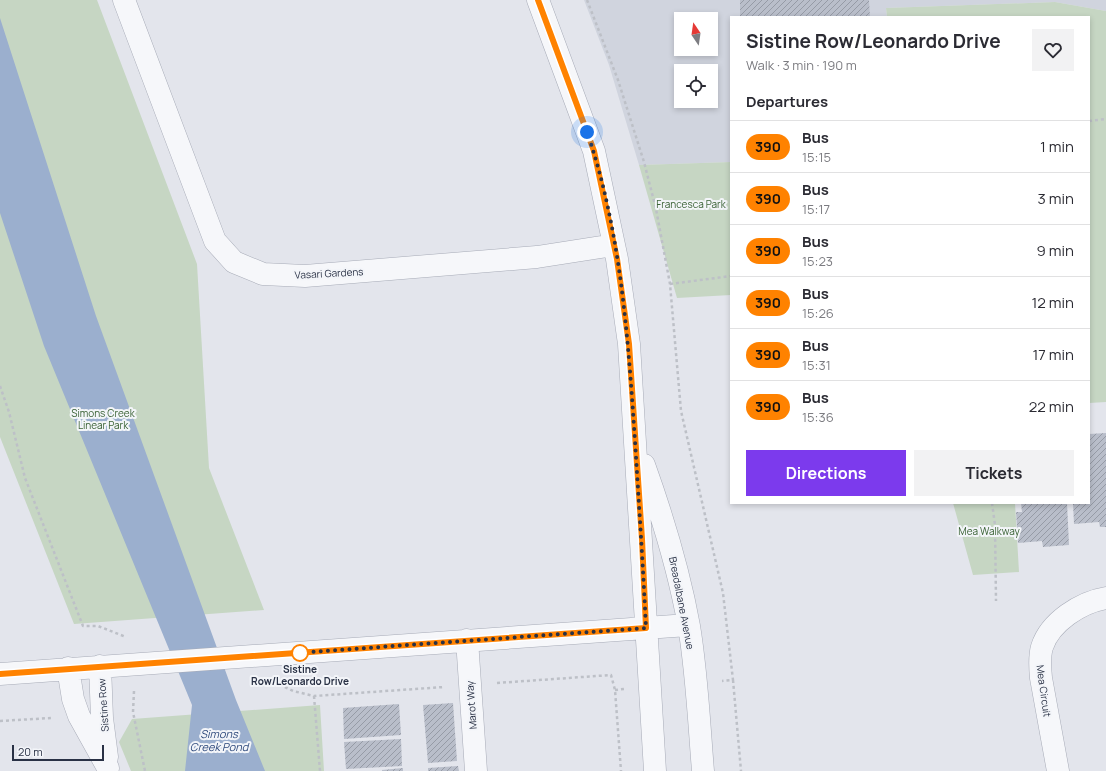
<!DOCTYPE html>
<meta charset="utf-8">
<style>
:root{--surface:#fff;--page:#f2f2f3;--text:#2b2b33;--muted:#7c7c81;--line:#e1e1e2;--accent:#7c3aed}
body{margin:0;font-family:Manrope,sans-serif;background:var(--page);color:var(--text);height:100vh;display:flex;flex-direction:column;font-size:15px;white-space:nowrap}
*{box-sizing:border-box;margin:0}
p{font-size:13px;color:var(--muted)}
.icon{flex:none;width:22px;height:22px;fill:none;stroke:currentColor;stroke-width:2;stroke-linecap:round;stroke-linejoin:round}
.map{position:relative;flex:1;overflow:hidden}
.drawer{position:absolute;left:730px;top:16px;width:360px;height:488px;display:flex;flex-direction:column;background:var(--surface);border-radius:0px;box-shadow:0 2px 6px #0003}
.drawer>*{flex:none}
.badge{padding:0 8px;border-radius:13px;font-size:14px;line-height:26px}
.needle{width:26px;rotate:347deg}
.fabs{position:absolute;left:674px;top:12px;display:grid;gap:8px}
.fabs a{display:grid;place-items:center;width:44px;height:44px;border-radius:0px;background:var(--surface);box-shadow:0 2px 6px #0003;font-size:20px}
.scale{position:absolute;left:12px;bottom:10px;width:92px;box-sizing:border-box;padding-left:4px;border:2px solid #293145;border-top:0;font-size:11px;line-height:14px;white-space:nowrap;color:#293145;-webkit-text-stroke:3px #f3f5f9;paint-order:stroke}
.you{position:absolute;width:20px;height:20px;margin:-10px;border:3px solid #fff;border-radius:50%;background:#1a73e8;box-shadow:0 0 0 6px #1a73e833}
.map>.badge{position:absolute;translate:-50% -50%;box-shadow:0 0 0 2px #fff}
h2{padding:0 16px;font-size:15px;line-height:36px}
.round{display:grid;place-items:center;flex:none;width:42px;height:42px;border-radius:0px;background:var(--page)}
.head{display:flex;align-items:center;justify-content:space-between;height:68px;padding:0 16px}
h1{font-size:19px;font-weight:700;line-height:30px}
.button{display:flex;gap:8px;margin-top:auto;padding:8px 16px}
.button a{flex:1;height:46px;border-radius:0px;background:var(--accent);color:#fff;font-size:16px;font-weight:700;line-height:46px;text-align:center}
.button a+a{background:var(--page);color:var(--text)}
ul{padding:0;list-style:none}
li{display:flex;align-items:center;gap:12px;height:52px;padding:0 16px;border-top:1px solid var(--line)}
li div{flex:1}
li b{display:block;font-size:15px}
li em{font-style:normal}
li .badge{min-width:44px;font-weight:700;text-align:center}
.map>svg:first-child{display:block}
.built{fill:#d0d4de;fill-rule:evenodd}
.green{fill:#c6d6c3}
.water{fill:#9bafce}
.building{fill:url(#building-hatch)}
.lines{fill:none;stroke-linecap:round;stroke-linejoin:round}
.minor-casing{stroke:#a7abb7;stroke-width:23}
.path{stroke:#bdc0c7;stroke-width:2.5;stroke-dasharray:3 3;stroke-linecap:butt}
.minor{stroke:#f6f7fa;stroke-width:22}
.line-casing{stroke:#fff;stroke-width:9}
.line{stroke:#ff8200;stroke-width:6}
.walk{stroke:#293145;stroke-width:4;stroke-dasharray:0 7.2}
.stop-dot{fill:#fff;stroke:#ff8200;stroke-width:2}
.labels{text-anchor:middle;stroke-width:4;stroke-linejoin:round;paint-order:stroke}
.park-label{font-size:10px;fill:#3a6235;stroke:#f3f5f9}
.street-label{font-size:10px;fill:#293145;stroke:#f3f5f9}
.stop-label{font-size:10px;font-weight:bold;fill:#293145;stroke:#f3f5f9}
.water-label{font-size:11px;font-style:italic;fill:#304b7d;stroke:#f3f5f9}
</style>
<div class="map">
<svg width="1106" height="771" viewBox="0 0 1106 771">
<defs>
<pattern id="building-hatch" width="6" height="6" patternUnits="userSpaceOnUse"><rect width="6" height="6" fill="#b9beca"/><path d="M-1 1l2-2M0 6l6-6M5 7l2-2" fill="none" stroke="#969ba6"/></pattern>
</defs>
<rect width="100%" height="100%" fill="#e3e5ec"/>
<path class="built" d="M584,0h522v11l-51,-9 -169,6 1,9h-156v145l-92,3 -30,-100zM681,19h30v30h-30zM681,71h30v30h-30z"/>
<path class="green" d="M0,0h97l100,264 12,204 55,142 -190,14 -74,-187z
M1055,2l51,9v391l-17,1v-386h-202l-1,-9z
M731,162v133l-54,3 -38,-133z
M953,503h62l4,69 -46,3z
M320,705l4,66h-193l-12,-29 13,-23z"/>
<path class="water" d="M0,18l96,298 140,384 29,71h-80l7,-66 -148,-359 -44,-133z"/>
<path class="building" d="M740,0h129l1,17h-130z
M1106,433v94h-6l-1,-5 -25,2 -1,-21h16v-69z
M1021,503h46l2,42 -26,2 -1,-6 -24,2 -2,-31h6z
M453,703l4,58 -29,2 -5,-58z
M399,704l2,31 -57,4 -1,-31z
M401,739l1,27 -56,3 -2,-27z
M458,766l1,5h-31v-3z
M403,768v3h-21v-1z"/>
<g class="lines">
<g class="minor-casing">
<path id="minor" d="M124,0l91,241 19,21 29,12 42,2 232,-19 77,-12
M538,0l56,151 23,108 12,85 26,427
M644,465c19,53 35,106 45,161 8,48 10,97 14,145
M467,640l9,131
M100,666l2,52 5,39
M68,668l5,31 6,17 29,52
M0,674l688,-49
M1058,771l-17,-93c-1,-10 -2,-21 1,-31 8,-25 39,-45 64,-49"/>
</g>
<path class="path" d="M587,0l31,80 26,82 12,47 14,75 11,127 42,182 10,87 -11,1
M1089,121l17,-2
M670,284l61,-8
M0,386l9,26 16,66 58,148h15l28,11
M992,503l3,22 1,76
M733,680l8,91
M274,682l19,9 21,5 130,-9
M497,683l114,-8 4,15 6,81
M615,690l9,-1
M134,691l-1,21 12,59
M314,696l6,75
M0,721l51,-3"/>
<use href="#minor" class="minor"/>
</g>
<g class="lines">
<g class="line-casing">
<path id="line" d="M0,674l646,-46 -4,-89 -13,-195 -12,-85 -23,-108 -56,-151"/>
</g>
<use href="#line" class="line"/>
<path class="walk" d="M300,653h-4l350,-25c-3,-62 -7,-124 -11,-187 -7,-103 -14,-211 -48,-309"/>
</g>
<circle class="stop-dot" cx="300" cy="653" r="8"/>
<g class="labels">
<g class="park-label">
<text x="691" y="208">Francesca Park</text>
<text x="103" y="417">Simons Creek<tspan x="103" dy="12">Linear Park</tspan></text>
<text x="989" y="535">Mea Walkway</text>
</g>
<g class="street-label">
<text transform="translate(329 273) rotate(-3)" y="4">Vasari Gardens</text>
<text transform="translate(682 603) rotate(79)" y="4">Breadalbane Avenue</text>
<text transform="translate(1044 691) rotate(82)" y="4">Mea Circuit</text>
<text transform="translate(103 705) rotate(-94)" y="4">Sistine Row</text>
<text transform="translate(471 705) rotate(-94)" y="4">Marot Way</text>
</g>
<g class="stop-label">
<text x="300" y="673">Sistine<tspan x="300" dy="12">Row/Leonardo Drive</tspan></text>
</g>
<g class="water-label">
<text x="219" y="738">Simons<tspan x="219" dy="13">Creek Pond</tspan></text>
</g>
</g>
</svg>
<div class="fabs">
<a><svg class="needle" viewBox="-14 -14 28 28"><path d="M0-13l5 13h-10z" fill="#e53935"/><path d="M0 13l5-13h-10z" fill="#7c7c81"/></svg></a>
<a><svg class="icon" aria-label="locate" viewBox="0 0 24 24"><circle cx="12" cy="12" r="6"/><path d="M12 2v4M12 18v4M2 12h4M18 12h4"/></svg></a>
</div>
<div class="scale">20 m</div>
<div class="you" style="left:587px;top:132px"></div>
<section class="drawer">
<div class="head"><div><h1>Sistine Row/Leonardo Drive</h1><p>Walk · 3 min · 190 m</p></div><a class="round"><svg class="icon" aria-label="heart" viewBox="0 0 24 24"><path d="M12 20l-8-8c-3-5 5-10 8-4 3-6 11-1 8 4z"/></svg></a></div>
<h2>Departures</h2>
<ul>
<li><span class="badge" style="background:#ff8200;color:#111">390</span><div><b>Bus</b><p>15:15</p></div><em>1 min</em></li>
<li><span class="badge" style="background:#ff8200;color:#111">390</span><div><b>Bus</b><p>15:17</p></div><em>3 min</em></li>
<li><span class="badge" style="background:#ff8200;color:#111">390</span><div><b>Bus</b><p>15:23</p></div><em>9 min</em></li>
<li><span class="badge" style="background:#ff8200;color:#111">390</span><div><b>Bus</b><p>15:26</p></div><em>12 min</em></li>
<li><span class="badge" style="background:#ff8200;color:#111">390</span><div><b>Bus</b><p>15:31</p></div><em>17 min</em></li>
<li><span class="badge" style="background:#ff8200;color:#111">390</span><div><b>Bus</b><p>15:36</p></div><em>22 min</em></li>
</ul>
<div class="button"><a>Directions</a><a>Tickets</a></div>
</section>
</div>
